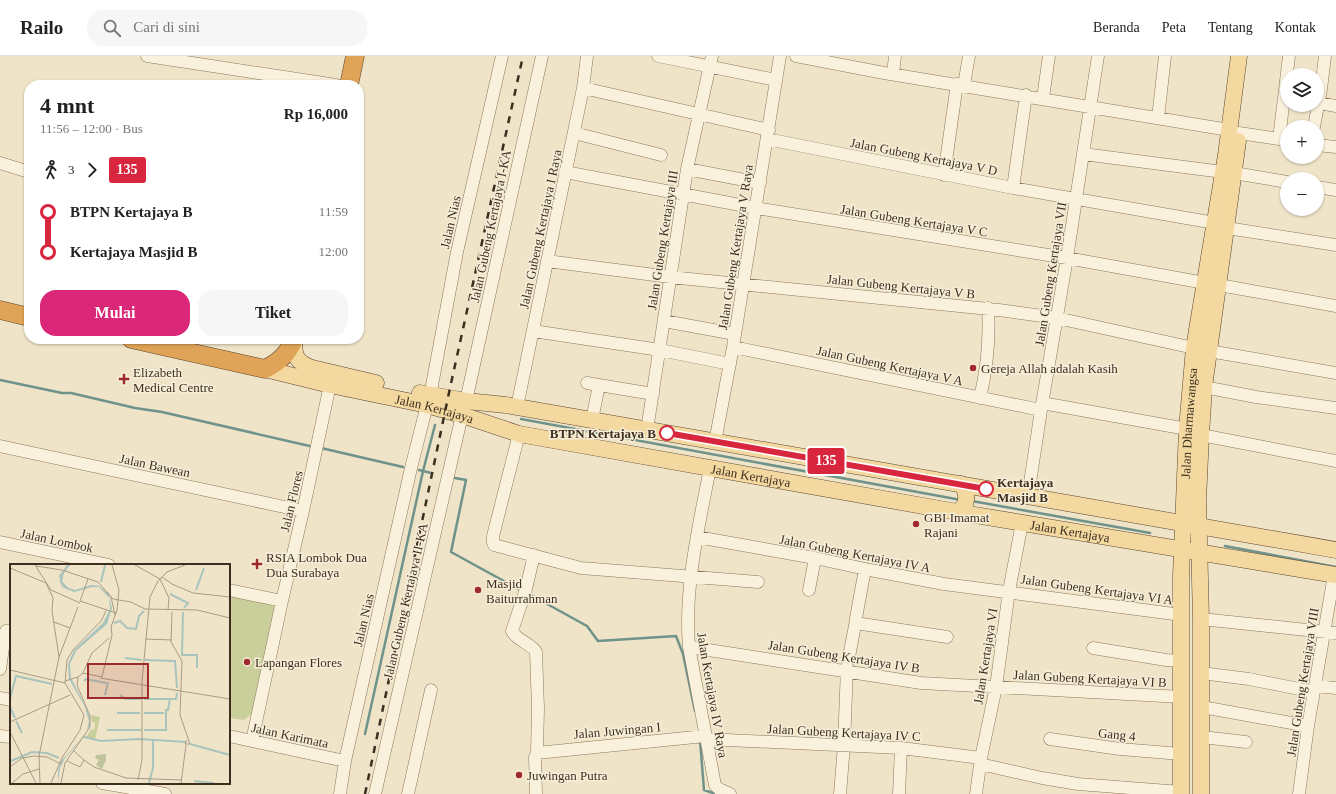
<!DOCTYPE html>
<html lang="id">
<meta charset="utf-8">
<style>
:root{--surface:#fff;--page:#f6f6f6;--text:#222;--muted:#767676;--line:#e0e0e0;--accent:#db2777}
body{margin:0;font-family:"Times New Roman",serif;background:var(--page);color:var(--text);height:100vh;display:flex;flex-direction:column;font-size:15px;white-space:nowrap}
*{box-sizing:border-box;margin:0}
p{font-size:13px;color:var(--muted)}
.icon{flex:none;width:22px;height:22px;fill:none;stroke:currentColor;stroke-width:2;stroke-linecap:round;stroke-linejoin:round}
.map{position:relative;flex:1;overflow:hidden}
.details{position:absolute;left:24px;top:24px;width:340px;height:264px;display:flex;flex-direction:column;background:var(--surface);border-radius:16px;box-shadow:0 1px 3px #0004}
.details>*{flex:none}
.badge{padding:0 8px;border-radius:3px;font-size:14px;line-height:26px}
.tools{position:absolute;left:1280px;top:12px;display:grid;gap:8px}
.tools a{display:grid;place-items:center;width:44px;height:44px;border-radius:50%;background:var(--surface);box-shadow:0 1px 3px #0004;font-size:20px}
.map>.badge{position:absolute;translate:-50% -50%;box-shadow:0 0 0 2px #fff}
.legs{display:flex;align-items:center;gap:6px;height:44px;padding:0 16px;font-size:13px}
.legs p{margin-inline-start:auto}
.head{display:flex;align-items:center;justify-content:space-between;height:68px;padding:0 16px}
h1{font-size:22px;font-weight:800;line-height:30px}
.action{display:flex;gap:8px;margin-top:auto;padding:8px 16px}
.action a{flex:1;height:46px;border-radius:16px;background:var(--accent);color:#fff;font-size:16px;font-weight:800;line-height:46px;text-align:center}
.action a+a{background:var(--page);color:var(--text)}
ul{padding:0 16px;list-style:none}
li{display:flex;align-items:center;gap:14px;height:40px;font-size:15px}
li i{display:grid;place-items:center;width:6px;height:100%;margin:0 5px;background:currentColor}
li i::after{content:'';width:10px;height:10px;margin:-5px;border:3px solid;border-radius:50%;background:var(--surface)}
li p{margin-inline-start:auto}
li:first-child i{background:linear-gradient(#0000 50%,currentColor 0)}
li:last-child i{background:linear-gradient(currentColor 50%,#0000 0)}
header{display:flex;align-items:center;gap:24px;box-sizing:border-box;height:56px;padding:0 20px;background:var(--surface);border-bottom:1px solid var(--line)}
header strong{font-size:19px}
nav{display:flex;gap:22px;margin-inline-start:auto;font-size:14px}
.search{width:280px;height:36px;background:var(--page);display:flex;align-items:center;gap:10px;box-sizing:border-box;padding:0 14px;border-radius:16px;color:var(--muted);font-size:15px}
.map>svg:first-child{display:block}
.green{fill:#c9cf9b}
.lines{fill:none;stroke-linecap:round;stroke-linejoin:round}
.stream{stroke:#6f938a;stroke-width:2.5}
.minor-casing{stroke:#8d765c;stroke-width:13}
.major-casing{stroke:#5b4430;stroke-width:17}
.highway-casing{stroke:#5b4430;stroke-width:19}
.minor{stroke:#faf1dc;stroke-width:12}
.major{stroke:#f3d9a0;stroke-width:16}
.highway{stroke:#e0a458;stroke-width:18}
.rail{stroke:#3d2e20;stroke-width:2.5;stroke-dasharray:7 7;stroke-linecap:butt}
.line-1-casing{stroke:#fff;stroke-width:9}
.line-1{stroke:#d7263d;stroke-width:6}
.poi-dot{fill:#9e2a2b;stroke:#f7eed8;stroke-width:1.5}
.stop-1-dot{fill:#fff;stroke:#d7263d;stroke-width:2}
.labels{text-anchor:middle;stroke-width:3;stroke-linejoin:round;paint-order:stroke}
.street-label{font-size:13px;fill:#3d2e20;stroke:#f7eed8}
.poi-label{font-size:13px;fill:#3d2e20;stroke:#f7eed8;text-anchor:start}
.stop-label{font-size:13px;font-weight:bold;fill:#3d2e20;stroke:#f7eed8;text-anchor:end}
.inset-river{fill:none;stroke:#a9c4bc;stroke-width:2}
.inset-road{fill:none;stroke:#a89b85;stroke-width:1}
.view{fill:#9e2a2b;fill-opacity:0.15;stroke:#9e2a2b;stroke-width:2}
.inset-edge{fill:none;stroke:#3d2e20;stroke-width:2}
</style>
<header>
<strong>Railo</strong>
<div class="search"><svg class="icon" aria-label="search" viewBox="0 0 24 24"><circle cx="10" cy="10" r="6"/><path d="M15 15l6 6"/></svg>Cari di sini</div>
<nav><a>Beranda</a><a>Peta</a><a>Tentang</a><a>Kontak</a></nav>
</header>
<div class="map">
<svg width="1336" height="738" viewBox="0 0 1336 738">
<rect width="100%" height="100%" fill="#f0e4c8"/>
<path class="green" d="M229,539l38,6 7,6 1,6 -20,98 -11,9 -15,-2z"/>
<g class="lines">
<path class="stream" d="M0,324l62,13h9l64,15 27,4 152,35
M521,363l440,81
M321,392l82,19
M419,414l12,3
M455,422l11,2 -15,72 71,39
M972,445l178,32
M1225,490l111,21
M529,538l58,32 11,15 78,-5 7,18 12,57
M365,678l58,-263 12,-46
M700,684l4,50 12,4"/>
<g class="minor-casing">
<path id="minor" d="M147,0l189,29
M658,0l118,24
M796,0l88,17 345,57
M893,18l2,-18
M964,29l5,-29
M583,32l186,42
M1043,42l6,-42
M1319,47l17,3
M1158,62l7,-62
M1314,71l7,-38 4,-33
M574,77l87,22
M1239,77l47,7
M767,83l246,49 202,35
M1279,83l10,-83
M1317,89l19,2
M1083,98l140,18
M0,107l29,9
M687,113l73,14
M565,116l191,36 311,50 138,25
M1234,117l53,9
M944,119l13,-91
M1317,131l19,3
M1013,132l13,-93
M1227,172l109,17
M547,205l123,16 329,33 58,8 137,30
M1219,229l117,21
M664,265l71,13
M533,275l127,19 70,14
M733,291l308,63
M1209,295l127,22
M587,327l66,11
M1204,331l52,10 80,11
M430,340l27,-144 45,-196
M980,342c7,-30 10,-59 8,-90
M466,345l76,-345
M1042,347l145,26
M517,351l66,-319 4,-32
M592,364l7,-35
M647,374l40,-261 25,-113
M519,378l-26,102v6l1,3 87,23 177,14
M1201,379l135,26
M715,386l18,-95 47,-291
M0,390l303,65
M710,412c-11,58 -26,119 -21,179l26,138 4,4 11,5
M1028,440l13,-86 26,-152 31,-202
M697,481l118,21 55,12 74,14 238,31
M0,486l109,23
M534,499l-8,34 -14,42c3,8 21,14 24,21l2,56 -1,45 -2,4 1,37
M865,513l-9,49 1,4 5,2 85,13
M229,534l53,11
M809,534l6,-32
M1201,563l135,14
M689,591l232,36 261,14
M1093,592l73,12 16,1
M849,601l7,-37
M0,613l5,-35 1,-3h5
M1201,617l48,6 65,13
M1315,630l21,2
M0,642l11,2
M1202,651l106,19
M0,680l11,1
M229,680l116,25
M1202,681l44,5
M706,683l195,9 80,10
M1050,683l70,10 61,5
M252,685l30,-140 21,-90 27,-126
M537,697l168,-17
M980,708l62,14 36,6 103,8
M102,727l63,11
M340,738l5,-33 66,-293 16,-63
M375,738l87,-379
M408,738l23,-104
M840,738l4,-49 3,-78
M899,738l2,-46
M976,738l5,-36 15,-71 13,-96 13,-68
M1299,738l9,-68 26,-151"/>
</g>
<g class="major-casing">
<g id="major">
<path d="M294,284c0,16 2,22 18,28l64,15"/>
<path id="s1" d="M265,313l65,16 97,20 35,10 57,19 438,78 379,63"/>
<path d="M420,337l46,8 40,4 830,145"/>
<path d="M957,456c11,-6 12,-18 4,-28"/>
<path id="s2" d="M1181,738v-218l6,-147 7,-81 32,-193 13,-99"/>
<path d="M1201,738v-175l-3,-119 3,-65 3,-48 34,-246"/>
</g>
</g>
<g class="highway-casing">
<path id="highway" d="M349,29l6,-29
M0,254l29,7
M131,283l134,30c14,-7 23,-15 29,-30"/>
</g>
<use href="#minor" class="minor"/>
<use href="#major" class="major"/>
<use href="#highway" class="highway"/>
<path class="rail" d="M365,738l85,-406 73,-332"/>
</g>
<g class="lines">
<g class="line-1-casing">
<path id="line-1" d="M667,377l319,56"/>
</g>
<use href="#line-1" class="line-1"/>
</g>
<g class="poi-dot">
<circle cx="973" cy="312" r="4"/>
<path d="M122 317h4v4h4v4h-4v4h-4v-4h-4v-4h4z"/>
<circle cx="916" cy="468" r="4"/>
<path d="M255 502h4v4h4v4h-4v4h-4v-4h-4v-4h4z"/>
<circle cx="478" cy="534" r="4"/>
<circle cx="247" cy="606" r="4"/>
<circle cx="519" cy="719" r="4"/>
</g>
<g class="stop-1-dot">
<circle cx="667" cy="377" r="7"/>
<circle cx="986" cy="433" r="7"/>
</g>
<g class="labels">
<g class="street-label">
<text transform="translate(924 100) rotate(11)" y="5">Jalan Gubeng Kertajaya V D</text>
<text transform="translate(914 164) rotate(9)" y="5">Jalan Gubeng Kertajaya V C</text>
<text transform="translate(450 166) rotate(-77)" y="5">Jalan Nias</text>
<text transform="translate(490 170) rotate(-78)" y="5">Jalan Gubeng Kertajaya I-KA</text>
<text transform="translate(540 173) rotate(-78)" y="5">Jalan Gubeng Kertajaya I Raya</text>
<text transform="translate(662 184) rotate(-81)" y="5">Jalan Gubeng Kertajaya III</text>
<text transform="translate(735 191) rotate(-81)" y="5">Jalan Gubeng Kertajaya V Raya</text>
<text transform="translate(1050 218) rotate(-81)" y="5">Jalan Gubeng Kertajaya VII</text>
<text transform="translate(901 230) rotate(6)" y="5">Jalan Gubeng Kertajaya V B</text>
<text transform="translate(890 309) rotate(12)" y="5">Jalan Gubeng Kertajaya V A</text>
<text dy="5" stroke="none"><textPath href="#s1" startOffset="174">Jalan Kertajaya</textPath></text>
<text dy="5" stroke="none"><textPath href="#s2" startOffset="371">Jalan Dharmawangsa</textPath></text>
<text transform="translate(155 409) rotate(12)" y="5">Jalan Bawean</text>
<text dy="5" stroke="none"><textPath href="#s1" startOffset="498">Jalan Kertajaya</textPath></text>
<text transform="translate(291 445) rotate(-77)" y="5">Jalan Flores</text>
<text dy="5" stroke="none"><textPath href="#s1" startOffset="822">Jalan Kertajaya</textPath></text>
<text transform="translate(57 484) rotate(12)" y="5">Jalan Lombok</text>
<text transform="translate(855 497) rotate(11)" y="5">Jalan Gubeng Kertajaya IV A</text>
<text transform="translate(1097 533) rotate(8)" y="5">Jalan Gubeng Kertajaya VI A</text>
<text transform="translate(405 545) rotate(-77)" y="5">Jalan Gubeng Kertajaya II-KA</text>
<text transform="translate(363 564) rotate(-77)" y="5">Jalan Nias</text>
<text transform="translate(844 600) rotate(9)" y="5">Jalan Gubeng Kertajaya IV B</text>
<text transform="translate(985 600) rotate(-81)" y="5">Jalan Kertajaya VI</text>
<text transform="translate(1090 622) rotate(3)" y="5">Jalan Gubeng Kertajaya VI B</text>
<text transform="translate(1302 626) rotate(-81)" y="5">Jalan Gubeng Kertajaya VIII</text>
<text transform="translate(713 639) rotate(80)" y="5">Jalan Kertajaya IV Raya</text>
<text transform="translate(617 674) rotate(-5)" y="5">Jalan Juwingan I</text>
<text transform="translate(844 676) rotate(3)" y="5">Jalan Gubeng Kertajaya IV C</text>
<text transform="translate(1117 678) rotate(6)" y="5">Gang 4</text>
<text transform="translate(290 679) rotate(12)" y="5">Jalan Karimata</text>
</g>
<g class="poi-label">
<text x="981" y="317">Gereja Allah adalah Kasih</text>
<text x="133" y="321">Elizabeth<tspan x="133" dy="15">Medical Centre</tspan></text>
<text x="924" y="466">GBI Imamat<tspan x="924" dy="15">Rajani</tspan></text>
<text x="266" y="506">RSIA Lombok Dua<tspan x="266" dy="15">Dua Surabaya</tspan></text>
<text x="486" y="532">Masjid<tspan x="486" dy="15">Baiturrahman</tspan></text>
<text x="255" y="611">Lapangan Flores</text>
<text x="527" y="724">Juwingan Putra</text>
</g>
<g class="stop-label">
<text x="656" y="382">BTPN Kertajaya B</text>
<text x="997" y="431" text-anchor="start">Kertajaya<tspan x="997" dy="15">Masjid B</tspan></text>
</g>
</g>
<g transform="translate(10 508)">
<rect width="220" height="220" fill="#f0e4c8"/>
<path d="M81,151l9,2 -5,23 -9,-2 5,-9 3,1 1,-7 -3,-1z" fill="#c9cf9b"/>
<path d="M96,190v6l-4,9 -6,-4 3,-5 -4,-2 1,-3z" fill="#bfc49a"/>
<path d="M57,1h3l-9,12 2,9 12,4 16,-5 8,1 9,7 4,15 -5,16 -31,27 -6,13 1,14 16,31 3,9v7l-5,11 -20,22 -5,10 -2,15v-13l3,-9 25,-27 3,-13 -4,-14 -16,-28 -1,-15 6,-14 29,-27 7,-14 -1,-11 -10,-11h-7l-18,5 -12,-5 -3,-11z" fill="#a9c4bc"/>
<path class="inset-river" d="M53,8l-2,10 7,7M91,18l4,-17M186,26l8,-22M160,30l18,9 -4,5M173,48l-1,43h15v13M104,59l6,-2 7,7 9,1 3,-13 5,-5M115,94l17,2M135,96l30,1 2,27M74,117l2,-2 20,4M95,131l3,-13M110,131l5,4h16M0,135l6,-23 36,8M134,135h32l1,-6M0,143l5,11M107,149h23M134,149h20M6,157l6,12M97,166h34M134,166h22v-20h2l2,-12M74,173l17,4 38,-2 47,3M180,180l40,11M1,197l21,-9 15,1 12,5M184,217l20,2M139,219l4,-15v-28"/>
<path class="inset-road" d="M25,1l16,25 29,13M125,1l25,14 9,19 -1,12M26,2l26,4 36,12 13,15 4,18M0,4l36,15 7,15 -1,13 7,46 -20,99 1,27M152,13l10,7 21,9 37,4M97,28l6,7 18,3 14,7 52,1 33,8M70,37l36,12M70,37l8,-22M162,48l-1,30 11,19 -2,54 10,29h-5l2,-4M44,58l16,6M135,75l27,1M49,93l19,-50M0,106l55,13M73,109l19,4 10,-42 -1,-8 6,-17 2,-20 -7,-25M73,109l9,-20 17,-15M90,114l130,21M55,117l13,-4M0,158l60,-27M0,168l26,51M74,196l10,7 32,11 56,2M57,197l13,6 4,-7 -10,-9M0,203l12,-9 12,-2 13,1 14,7M128,216l4,-20v-79l8,-84 8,-16 9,-9 18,-7M2,219l11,-9 16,-5M41,219l11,-25 18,-28 4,-15 -19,-32 2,-23 6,-10 28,-29 5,-10M51,219l4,-20 25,-36v-11l-13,-31 1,-8 5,-4M171,219l5,-38"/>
<path class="view" d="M78,100h60v34h-60z"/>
<rect width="220" height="220" class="inset-edge"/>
</g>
</svg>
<div class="tools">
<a><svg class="icon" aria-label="layers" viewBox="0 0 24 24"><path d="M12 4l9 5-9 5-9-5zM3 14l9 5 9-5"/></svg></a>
<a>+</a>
<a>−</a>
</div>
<b class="badge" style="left:826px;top:405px;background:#d7263d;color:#fff">135</b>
<section class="details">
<div class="head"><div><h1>4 mnt</h1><p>11:56 – 12:00 · Bus</p></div><b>Rp 16,000</b></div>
<div class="legs"><svg class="icon" aria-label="walk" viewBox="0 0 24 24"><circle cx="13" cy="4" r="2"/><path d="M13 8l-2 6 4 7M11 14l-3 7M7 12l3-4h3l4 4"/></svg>3<svg class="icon" aria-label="forward" viewBox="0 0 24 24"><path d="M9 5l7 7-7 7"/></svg><b class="badge" style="background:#d7263d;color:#fff">135</b></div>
<ul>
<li><i style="color:#d7263d"></i><b>BTPN Kertajaya B</b><p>11:59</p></li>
<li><i style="color:#d7263d"></i><b>Kertajaya Masjid B</b><p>12:00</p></li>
</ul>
<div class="action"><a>Mulai</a><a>Tiket</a></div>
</section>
</div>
